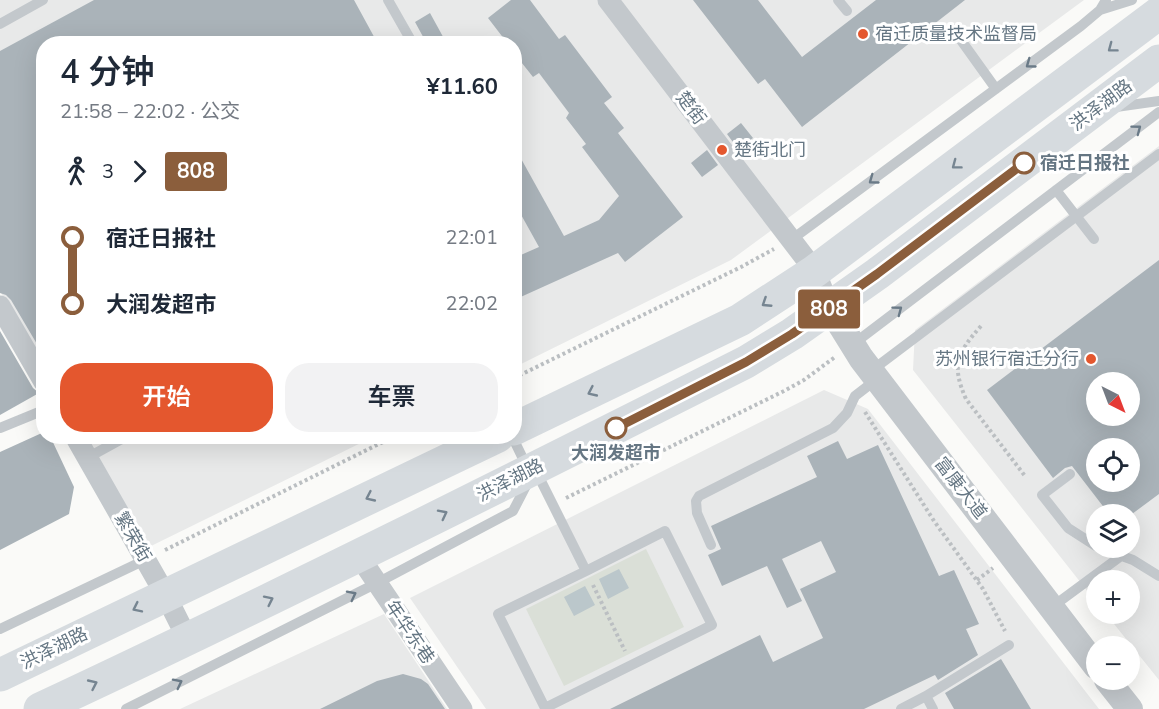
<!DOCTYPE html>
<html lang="zh">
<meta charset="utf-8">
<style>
:root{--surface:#fff;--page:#f2f2f3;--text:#1f2937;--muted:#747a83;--accent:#e4572e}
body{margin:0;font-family:"Nunito Sans","Noto Sans SC",sans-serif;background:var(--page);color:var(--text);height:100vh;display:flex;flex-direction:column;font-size:22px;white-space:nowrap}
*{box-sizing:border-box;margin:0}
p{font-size:20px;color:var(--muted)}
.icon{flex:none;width:33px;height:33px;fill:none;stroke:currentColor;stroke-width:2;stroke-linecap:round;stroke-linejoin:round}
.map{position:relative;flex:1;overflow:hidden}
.side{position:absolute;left:36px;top:36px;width:486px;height:408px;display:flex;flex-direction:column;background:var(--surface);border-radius:24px;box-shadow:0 6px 24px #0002}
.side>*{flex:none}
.badge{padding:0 12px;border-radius:4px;font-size:21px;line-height:39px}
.needle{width:39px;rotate:138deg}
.controls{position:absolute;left:1086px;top:372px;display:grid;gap:12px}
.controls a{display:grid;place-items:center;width:54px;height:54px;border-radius:50%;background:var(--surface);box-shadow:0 6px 24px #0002;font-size:30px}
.map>.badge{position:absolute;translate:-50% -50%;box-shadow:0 0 0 3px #fff}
.legs{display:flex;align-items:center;gap:9px;height:66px;padding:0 24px;font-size:20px}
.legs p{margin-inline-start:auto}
.headline{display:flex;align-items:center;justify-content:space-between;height:102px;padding:0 24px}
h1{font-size:33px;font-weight:600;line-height:45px}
.button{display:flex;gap:12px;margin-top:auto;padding:12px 24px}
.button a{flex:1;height:69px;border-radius:24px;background:var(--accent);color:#fff;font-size:24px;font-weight:600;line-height:69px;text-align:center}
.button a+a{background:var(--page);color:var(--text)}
ul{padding:0 24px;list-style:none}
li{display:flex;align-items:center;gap:21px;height:66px;font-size:22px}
li i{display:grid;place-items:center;width:9px;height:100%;margin:0 8px;background:currentColor}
li i::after{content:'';width:15px;height:15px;margin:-8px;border:4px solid;border-radius:50%;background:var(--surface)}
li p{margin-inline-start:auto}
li:first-child i{background:linear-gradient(#0000 50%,currentColor 0)}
li:last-child i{background:linear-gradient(currentColor 50%,#0000 0)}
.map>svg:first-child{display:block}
.built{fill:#e8e9e9;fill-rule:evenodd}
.green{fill:#dadfd7}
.water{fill:#bbc7cb}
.building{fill:#aab3b9;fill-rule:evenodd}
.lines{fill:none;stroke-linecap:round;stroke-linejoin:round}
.path{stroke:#bbbfc2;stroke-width:4;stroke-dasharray:3 3;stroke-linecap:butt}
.service{stroke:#c3c8cc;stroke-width:10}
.minor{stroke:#c3c8cc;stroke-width:21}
.tertiary{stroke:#c3c8cc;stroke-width:26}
.primary{stroke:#d6dbdf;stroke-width:33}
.oneway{stroke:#768591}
.oneway2{stroke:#6a7a87}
.line-1-casing{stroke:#fff;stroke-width:14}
.line-1{stroke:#8b5e3c;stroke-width:9}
.poi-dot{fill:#e4572e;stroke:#fff;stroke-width:2}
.stop-1-dot{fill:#fff;stroke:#8b5e3c;stroke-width:3}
.labels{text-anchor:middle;stroke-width:6;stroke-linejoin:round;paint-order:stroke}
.poi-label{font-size:18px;fill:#657683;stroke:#fff;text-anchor:start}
.street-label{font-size:18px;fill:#657683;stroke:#fff}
.stop-label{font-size:18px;font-weight:bold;fill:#657683;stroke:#fff;text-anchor:start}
</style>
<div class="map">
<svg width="1159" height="709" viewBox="0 0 1159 709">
<rect width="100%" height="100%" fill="#fafaf8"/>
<path class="built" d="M0,0h1084l-353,260 -216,107 -1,-323h-470l-1,322 -43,-75z
M1159,146v534l-53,-66h24v-34h-34v22l-183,-232 2,-40zM1096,382h34v34h-34zM1096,448h34v34h-34zM1096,514h34v34h-34z
M824,390l44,19 231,300h-613l-76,-111z
M84,437h289l-224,110z
M384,614l63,95h-267z"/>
<path class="green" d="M646,549l38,78 -120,59 -38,-77z"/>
<path class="water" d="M619,569l10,19 -21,11 -9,-20z
M585,586l10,19 -21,11 -10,-19z"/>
<path class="building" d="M94,0h260l24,44h-334v312l-33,-56 -5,-5 -6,-2v-242z
M511,0h19l29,39 6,-4 47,62 -8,6 20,25 -6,5 65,84 -58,45 -7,-9 -104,47v-42l25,-11 -25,-45v-56l50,90 35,-16 20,-24 -37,-49 4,-3 -20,-26 3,-5 -30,-40 -6,4 -19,-24v-9h-6l-20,-26z
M693,0h65l44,57 74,-57h89l-163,127 -37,-48 -7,5z
M430,13l17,31h-20l-12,-22z
M741,123l12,15 -15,11 -11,-15z
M707,150l11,15 -16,12 -11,-14z
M1159,260v234l-27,20h-23l-37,-48 -7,2 -12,10 -66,-88zM1096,382h34v34h-34zM1096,448h34v34h-34z
M0,331l33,57 6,5 -39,22z
M44,432v4h6l24,51 -5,27 -69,36v-98z
M838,441l9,18 31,-14 61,131 15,-6 25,54 -13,5 12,26 -40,25 -3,-5 -71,34h-254l150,-74 13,27 50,-24 -23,-49 36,-17 -15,-31 -39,18 20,42 -15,7 -20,-42 -45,20 -14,-31 13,-6 -10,-23 106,-49 -10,-21z
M1001,659l30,50h-77l-9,-16z
M403,674l18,5 7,5 17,25h-125l57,-28z"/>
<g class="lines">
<path class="path" d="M981,326c-24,27 -30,39 -15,73l59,77
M514,378l227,-111 33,-18
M865,412l69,109 49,68 22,42
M566,498l218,-107 20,-11 31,-23
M165,550l230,-114
M977,580l16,-12
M593,585l32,66"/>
<path class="service" d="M388,0l25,44
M838,0l9,11
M1100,10l32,-10
M0,24l43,-24
M953,29l43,60
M1116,107l43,-6
M1056,190l38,49
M514,226v2
M791,240l290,-214 19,-16 6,-10
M852,345l307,-233
M871,371l288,-217
M0,428l44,-18
M512,436l16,33
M87,458l40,-22
M536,471l50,100 79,-40 47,94 -167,83 -47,-94 88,-43
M1070,474l-28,21 26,33 28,18
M711,545l-14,-32 -1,-12 3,-5 134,-68 14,-15 8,-17 22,-17
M1100,548l33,12 26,16
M1052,607l69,-51
M0,629l145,-69
M926,696l83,-51
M126,709l251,-126 136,-72 15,-29
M901,709l25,-13 7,13"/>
<path class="minor" d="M608,0l207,271 15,37
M0,306l44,76
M75,436l90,158 23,46
M359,556l103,153"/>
<path class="tertiary" d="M830,308l31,50 235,308
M1107,680l23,29"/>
<path class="primary" d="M514,429l226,-109 75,-49 344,-258
M0,675l498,-239
M40,709c237,-111 472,-229 706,-347l46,-28 85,-60 282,-213"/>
</g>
<defs><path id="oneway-chevron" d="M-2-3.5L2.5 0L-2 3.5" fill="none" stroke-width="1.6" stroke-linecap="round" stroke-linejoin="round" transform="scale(1.5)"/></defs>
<g class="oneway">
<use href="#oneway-chevron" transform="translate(1112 48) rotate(143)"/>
<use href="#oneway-chevron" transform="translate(956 165) rotate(143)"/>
<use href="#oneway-chevron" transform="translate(766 303) rotate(147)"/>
<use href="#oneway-chevron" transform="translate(592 392) rotate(155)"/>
<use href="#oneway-chevron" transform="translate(370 497) rotate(155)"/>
<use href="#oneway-chevron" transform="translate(443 514) rotate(-27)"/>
<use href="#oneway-chevron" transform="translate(269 600) rotate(-26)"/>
<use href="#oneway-chevron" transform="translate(137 608) rotate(154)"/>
<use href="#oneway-chevron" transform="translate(93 684) rotate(-25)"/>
</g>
<g class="oneway2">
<use href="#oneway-chevron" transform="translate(1030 64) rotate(144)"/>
<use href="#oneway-chevron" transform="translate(1137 129) rotate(-37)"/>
<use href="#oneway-chevron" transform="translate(873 180) rotate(144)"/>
<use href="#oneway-chevron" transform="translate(898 310) rotate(-37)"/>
<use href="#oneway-chevron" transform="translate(352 595) rotate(-27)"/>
<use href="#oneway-chevron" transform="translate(178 683) rotate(-27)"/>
</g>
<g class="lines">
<g class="line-1-casing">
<path id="line-1" d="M616,428l130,-66 46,-28 85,-60 147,-111"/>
</g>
<use href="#line-1" class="line-1"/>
</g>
<g class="poi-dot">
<circle cx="863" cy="34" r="6"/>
<circle cx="722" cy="150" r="6"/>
<circle cx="1091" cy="359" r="6"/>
</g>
<g class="stop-1-dot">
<circle cx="1024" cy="163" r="10"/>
<circle cx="616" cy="428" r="10"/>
</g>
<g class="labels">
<g class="poi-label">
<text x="875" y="40">宿迁质量技术监督局</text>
<text x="734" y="156">楚街北门</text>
<text x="1079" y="365" text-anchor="end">苏州银行宿迁分行</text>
</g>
<g class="street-label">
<text transform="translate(1101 105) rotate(-37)" y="6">洪泽湖路</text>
<text transform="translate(691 108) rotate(53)" y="6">楚街</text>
<text transform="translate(510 480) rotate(-27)" y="6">洪泽湖路</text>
<text transform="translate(961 488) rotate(52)" y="6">富康大道</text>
<text transform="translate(133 537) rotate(60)" y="6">繁荣街</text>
<text transform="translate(410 632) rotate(56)" y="6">年华东巷</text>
<text transform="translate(54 648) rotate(-26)" y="6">洪泽湖路</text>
</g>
<g class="stop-label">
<text x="1040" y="169">宿迁日报社</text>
<text x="616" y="459" text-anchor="middle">大润发超市</text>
</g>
</g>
</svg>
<div class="controls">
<a><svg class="needle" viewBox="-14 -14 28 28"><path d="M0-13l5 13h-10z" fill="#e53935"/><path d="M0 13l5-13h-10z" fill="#747a83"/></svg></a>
<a><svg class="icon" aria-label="locate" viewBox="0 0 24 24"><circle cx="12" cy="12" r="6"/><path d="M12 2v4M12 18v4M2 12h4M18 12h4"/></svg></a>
<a><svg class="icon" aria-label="layers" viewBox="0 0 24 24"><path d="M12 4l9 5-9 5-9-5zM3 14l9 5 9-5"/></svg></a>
<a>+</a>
<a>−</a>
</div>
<b class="badge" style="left:829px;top:309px;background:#8b5e3c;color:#fff">808</b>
<section class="side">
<div class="headline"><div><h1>4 分钟</h1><p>21:58 – 22:02 · 公交</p></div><b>¥11.60</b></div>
<div class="legs"><svg class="icon" aria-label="walk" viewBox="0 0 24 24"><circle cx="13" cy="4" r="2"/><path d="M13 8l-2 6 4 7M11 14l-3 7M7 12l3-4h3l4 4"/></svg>3<svg class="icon" aria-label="forward" viewBox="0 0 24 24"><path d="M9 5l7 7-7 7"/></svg><b class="badge" style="background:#8b5e3c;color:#fff">808</b></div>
<ul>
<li><i style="color:#8b5e3c"></i><b>宿迁日报社</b><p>22:01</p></li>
<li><i style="color:#8b5e3c"></i><b>大润发超市</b><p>22:02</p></li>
</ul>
<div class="button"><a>开始</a><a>车票</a></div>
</section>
</div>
